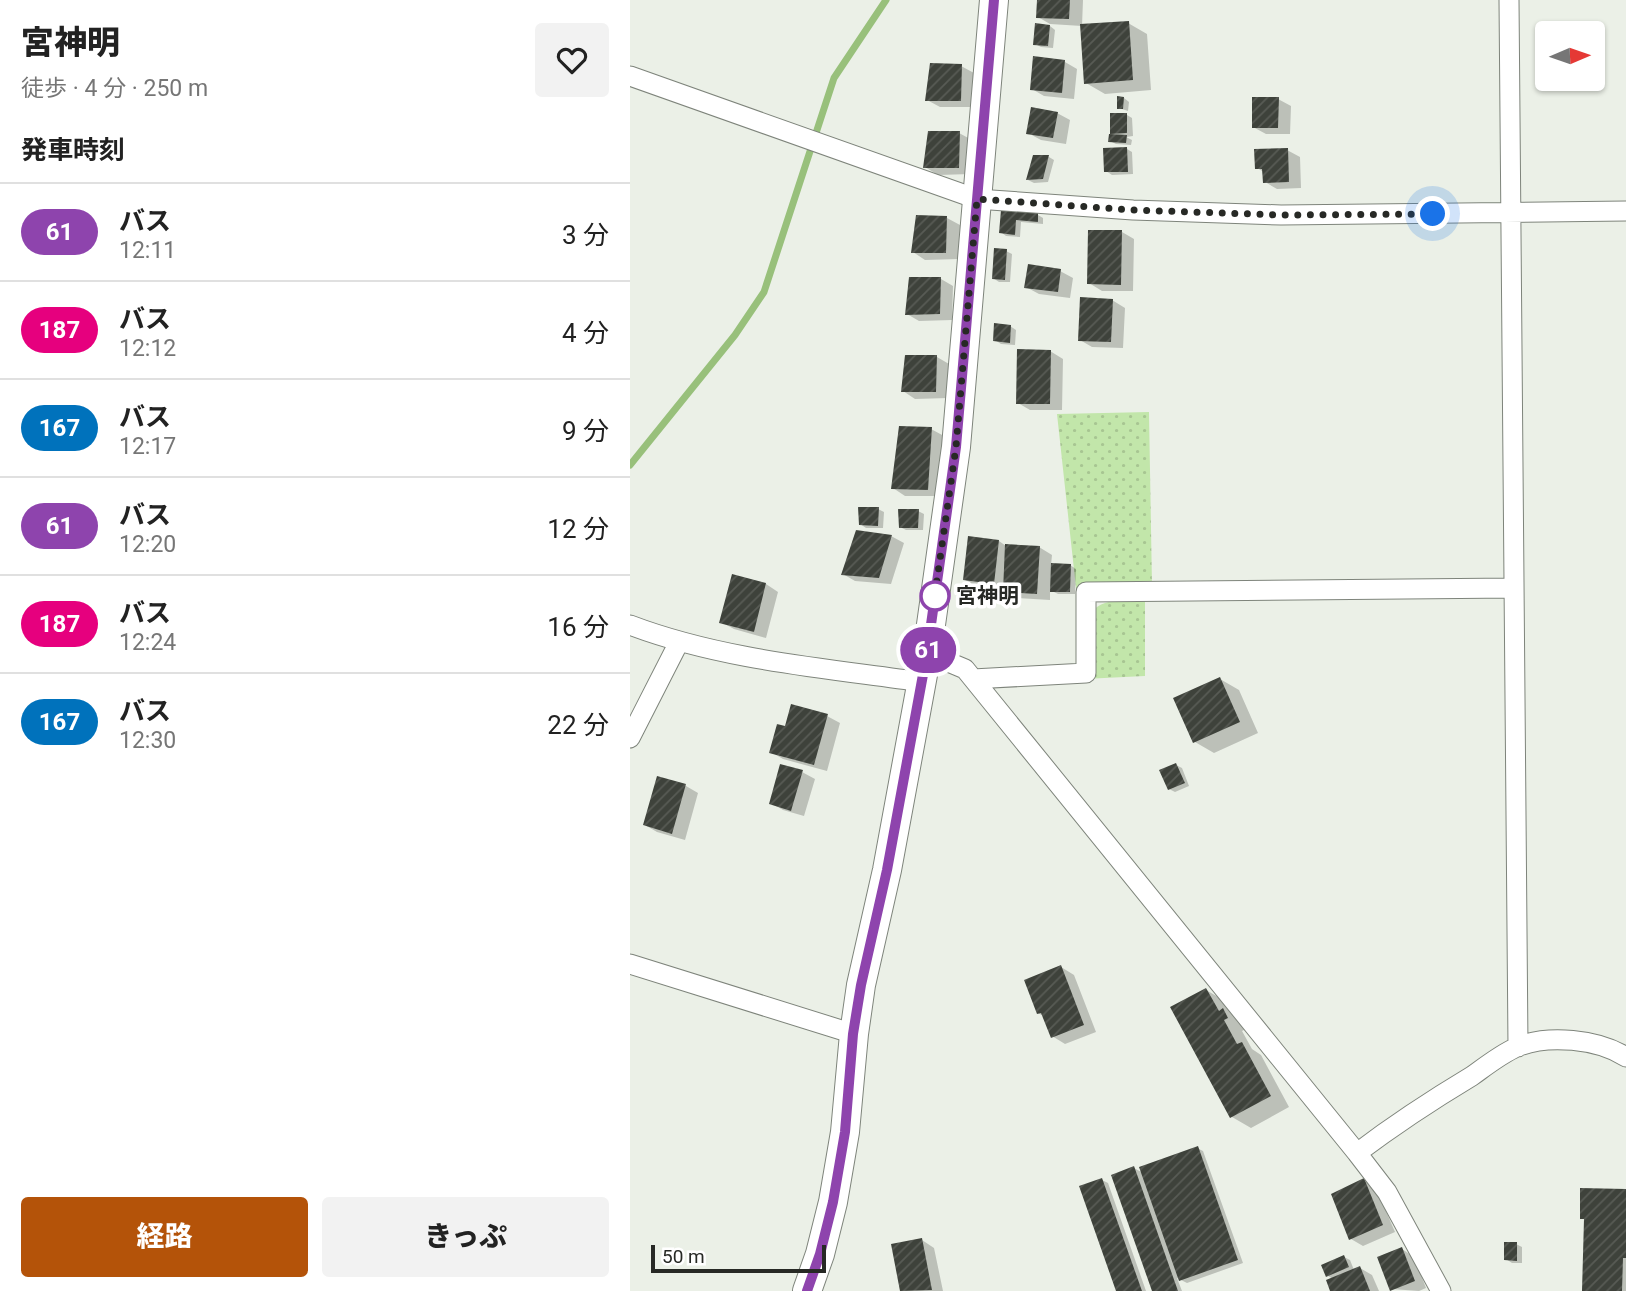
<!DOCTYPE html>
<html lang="ja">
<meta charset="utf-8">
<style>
:root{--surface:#fff;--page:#f2f2f2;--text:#222;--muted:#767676;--line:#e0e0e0;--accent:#b45309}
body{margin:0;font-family:Roboto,"Noto Sans JP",sans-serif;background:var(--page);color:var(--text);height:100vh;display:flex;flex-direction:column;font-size:26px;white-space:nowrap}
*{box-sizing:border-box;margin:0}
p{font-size:23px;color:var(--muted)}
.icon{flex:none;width:38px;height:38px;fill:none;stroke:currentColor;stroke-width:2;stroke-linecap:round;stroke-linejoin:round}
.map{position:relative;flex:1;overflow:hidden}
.panel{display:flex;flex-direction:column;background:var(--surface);width:630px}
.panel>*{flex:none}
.badge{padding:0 14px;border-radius:23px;font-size:24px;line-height:46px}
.needle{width:46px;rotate:88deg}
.tools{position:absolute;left:905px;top:21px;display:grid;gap:14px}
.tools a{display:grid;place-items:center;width:70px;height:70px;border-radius:7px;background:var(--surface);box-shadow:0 2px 5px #0004;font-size:35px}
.scale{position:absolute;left:21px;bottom:18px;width:175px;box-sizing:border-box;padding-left:7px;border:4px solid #272925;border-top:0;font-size:19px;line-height:24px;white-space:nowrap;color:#272925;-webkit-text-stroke:5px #fff;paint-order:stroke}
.you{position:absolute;width:35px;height:35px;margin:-18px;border:5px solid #fff;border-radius:50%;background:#1a73e8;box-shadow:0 0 0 10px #1a73e833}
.map>.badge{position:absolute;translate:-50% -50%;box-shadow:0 0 0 4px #fff}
h2{padding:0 21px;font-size:26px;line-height:63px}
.round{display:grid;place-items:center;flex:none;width:74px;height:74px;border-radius:7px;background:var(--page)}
.head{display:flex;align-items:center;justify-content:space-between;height:119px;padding:0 21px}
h1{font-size:33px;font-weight:800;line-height:52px}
.cta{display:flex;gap:14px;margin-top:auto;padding:14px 21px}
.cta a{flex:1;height:80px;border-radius:7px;background:var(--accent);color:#fff;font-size:28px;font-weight:800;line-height:80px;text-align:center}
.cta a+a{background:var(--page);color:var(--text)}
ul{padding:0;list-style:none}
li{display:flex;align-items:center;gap:21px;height:98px;padding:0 21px;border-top:2px solid var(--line)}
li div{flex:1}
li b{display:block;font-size:26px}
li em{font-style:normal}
li .badge{min-width:77px;font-weight:700;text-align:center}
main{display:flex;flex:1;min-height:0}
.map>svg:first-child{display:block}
.grass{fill:url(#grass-dots)}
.shadow{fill:#0003}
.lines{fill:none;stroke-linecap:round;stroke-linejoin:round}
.stream{stroke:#98c07b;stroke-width:7}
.building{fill:url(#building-hatch)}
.minor-casing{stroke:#7e847b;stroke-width:21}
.secondary-casing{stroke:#7e847b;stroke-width:30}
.minor{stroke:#fff;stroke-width:19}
.secondary{stroke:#fff;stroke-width:28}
.line-casing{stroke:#fff;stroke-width:16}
.line{stroke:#8e44ad;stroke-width:10}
.walk{stroke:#272925;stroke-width:7;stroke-dasharray:0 12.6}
.stop-dot{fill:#fff;stroke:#8e44ad;stroke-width:3.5}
.labels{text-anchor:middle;stroke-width:7;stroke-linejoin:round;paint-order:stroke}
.stop-label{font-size:21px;font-weight:bold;fill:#272925;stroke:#fff;text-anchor:start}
</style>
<main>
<section class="panel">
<div class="head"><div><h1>宮神明</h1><p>徒歩 · 4 分 · 250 m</p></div><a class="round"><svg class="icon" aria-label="heart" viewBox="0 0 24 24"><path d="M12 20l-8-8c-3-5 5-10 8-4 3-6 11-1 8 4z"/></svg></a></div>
<h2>発車時刻</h2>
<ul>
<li><span class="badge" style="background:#8e44ad;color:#fff">61</span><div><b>バス</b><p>12:11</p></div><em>3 分</em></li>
<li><span class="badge" style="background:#e6007e;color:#fff">187</span><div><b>バス</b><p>12:12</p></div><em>4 分</em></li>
<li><span class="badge" style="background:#0072bc;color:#fff">167</span><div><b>バス</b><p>12:17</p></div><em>9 分</em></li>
<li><span class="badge" style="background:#8e44ad;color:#fff">61</span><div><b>バス</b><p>12:20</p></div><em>12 分</em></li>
<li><span class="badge" style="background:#e6007e;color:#fff">187</span><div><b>バス</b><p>12:24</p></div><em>16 分</em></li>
<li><span class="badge" style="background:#0072bc;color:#fff">167</span><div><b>バス</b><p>12:30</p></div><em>22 分</em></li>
</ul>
<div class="cta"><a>経路</a><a>きっぷ</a></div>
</section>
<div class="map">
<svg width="996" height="1291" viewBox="0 0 996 1291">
<defs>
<pattern id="grass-dots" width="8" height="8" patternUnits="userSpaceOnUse" patternTransform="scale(1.75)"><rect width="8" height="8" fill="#c2e6aa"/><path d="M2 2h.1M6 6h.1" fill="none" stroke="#a7c592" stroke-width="1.8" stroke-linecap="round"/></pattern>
<pattern id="building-hatch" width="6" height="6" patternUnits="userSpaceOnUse" patternTransform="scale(1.75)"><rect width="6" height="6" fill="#3e423b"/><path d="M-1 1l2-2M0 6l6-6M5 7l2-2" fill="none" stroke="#585b55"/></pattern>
</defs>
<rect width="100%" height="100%" fill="#ebf0e7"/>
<path class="grass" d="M519,412l3,174 -76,2 -19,-174z
M515,601v75l-61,3 7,-66c12,-17 36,-11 54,-12z"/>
<path class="shadow" d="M409,0h44l-1,26 -32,-2 -12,-7z
M498,23l19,11 4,56 -46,4 -19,-11z
M420,26l5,4 -2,18 -12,-1 -6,-3z
M435,62l12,7 -3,30 -30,-3 -12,-7z
M331,66l13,7 -1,34h-33l-13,-7z
M494,98l5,4 -1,9 -9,-3z
M648,99l13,7 -1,28h-24l-13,-7z
M427,113l13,7 -4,24 -25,-4 -13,-7z
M482,115h15l5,3 1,18 -7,1 6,3 -1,5 -15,-1 -6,-3z
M329,133l13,7 -1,34 -33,1 -13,-8z
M497,149l5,3 1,22 -21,1 -6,-4z
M657,150l13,7 1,31 -24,1 -12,-7 -1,-10 -7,-4z
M405,156l14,1 5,3 -6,22 -14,1 -6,-3z
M372,212l36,3 5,3v6l-22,-2 -1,15 -14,-1 -5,-4z
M287,217l30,1 13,7 -1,34 -34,1 -12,-8z
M492,232l12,7 -1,52h-31l-13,-8z
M376,251l6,3 -2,28h-11l-6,-4z
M430,271l13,7 -3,20 -31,-4 -13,-7z
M311,279l12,7 -1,34 -33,1 -12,-7z
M482,300l13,8 -2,40 -31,-1 -12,-7z
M380,326l6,4 -1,15 -14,-1 -6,-4z
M420,351l13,8 -1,51h-32l-12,-7z
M307,357l12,7 -1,34 -33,1 -12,-8z
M301,429l13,7 -4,60h-35l-12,-8z
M248,509l6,3 -1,16h-17l-6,-4z
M288,511l6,3 -1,16h-17l-6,-3z
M261,536l13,7 -13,41 -36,-3 -12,-7z
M369,541l7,5 33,1 13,8 -1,10h19l6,4 -1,25h-17l-8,-4v10l-33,-2 -12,-8 -28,-3 -13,-8z
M103,576l33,8 12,8 -12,46 -32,-9 -13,-7z
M590,679l19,11 19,43 -44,20 -19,-11z
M197,716l13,7 -13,48 -44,-12 -12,-7 16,-24z
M546,765l6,3 7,18 -14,6 -6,-3z
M172,772l13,7 -11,37 -21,-6 -12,-7z
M28,778l28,8 12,7 -13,47 -28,-8 -12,-7z
M431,967l13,8 22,57 -31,12 -13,-8 -7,-19 -7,-4z
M576,990l19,11 9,16 8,4 4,8 -4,2 10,18 9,6 28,52 -38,21 -19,-11z
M567,1148l6,3 40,112 -56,20 -10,-5 5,13h-28l-20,-123 9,5z
M472,1180l6,3 38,108h-28z
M734,1180l12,8 19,44 -32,14 -12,-7z
M996,1191v100h-42l2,-71 -5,-2z
M292,1240l12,8 9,43h-42l-8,-45z
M886,1244l6,3v16h-10l-6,-4z
M772,1249l12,8 12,31 -7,3 -28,-2z
M714,1257l6,3 4,10 6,-2 12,7 7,16h-47l1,-12 -5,-3z"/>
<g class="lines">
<path class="stream" d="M0,465l105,-130 29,-43 70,-214 52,-78"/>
</g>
<path class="building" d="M407,0h33l-1,19 -33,-1z
M499,21l4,59 -49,4 -4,-60z
M405,23l15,2 -2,21 -15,-1z
M403,56l32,4 -3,33 -32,-3z
M300,63l32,1 -1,37h-36z
M487,96l7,1 -1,12h-6z
M622,97h27l-1,31h-26z
M401,107l27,5 -5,26 -27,-4z
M480,113h17v20l-17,1z
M298,131h32l-1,37h-36z
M479,134l18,1 -1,8 -18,-1z
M497,147l1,25h-24l-1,-24z
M658,148l1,34 -26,1 -1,-14h-7l-1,-20z
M403,155h16l-6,24 -17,1z
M371,210l37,3v9l-22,-2 -1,15 -16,-2z
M286,215l31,1 -1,37h-35z
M458,230h34l-1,55 -34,-1z
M364,248l13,1 -2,31 -13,-1z
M398,264l33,5 -3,23 -34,-4z
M279,277h32l-1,37 -35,1z
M450,297l33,2 -2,43 -33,-1z
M364,323l17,2 -1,18 -17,-2z
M387,349l34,1 -1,54h-34z
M275,355h32l-1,37h-35z
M269,426l33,1 -4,63 -37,-1z
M228,507h21l-1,19 -19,-1z
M268,509h21l-1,19h-19z
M226,530l36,5 -13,43 -38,-3z
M338,536l31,4 -5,44 -31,-4z
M375,544l35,2 -3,48 -34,-2z
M421,563l20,1 -1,28h-20z
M102,574l34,9 -12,49 -35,-9z
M590,677l20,45 -47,21 -20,-45z
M161,704l37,10 -14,51 -45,-12 8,-29 8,2z
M546,763l9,20 -17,7 -9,-20z
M150,764l23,6 -12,41 -22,-7z
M27,776l29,8 -14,50 -29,-9z
M431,965l23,60 -33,13 -10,-25 -4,1 -13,-34z
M576,988l13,23 4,-3 5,10 -4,2 13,24 5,-2 29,54 -41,22 -60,-111z
M568,1146l40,114 -59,21 -40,-114z
M504,1166l44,125h-26l-41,-116z
M472,1178l40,113h-26l-37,-105z
M734,1178l19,47 -34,15 -18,-46z
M950,1188l46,1v69h-3l-1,33h-40l2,-72h-4z
M292,1238l10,52 -32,1 -9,-47z
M874,1242h13v19l-13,-1z
M772,1247l13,34 -25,10 -13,-34z
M714,1255l5,12 -23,10 -5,-12z
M730,1266l10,25h-40l-4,-11z"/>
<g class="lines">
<g class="minor-casing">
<path id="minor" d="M879,0l9,1047
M0,76l347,123 156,11 148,5 345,-4
M0,625c92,35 195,43 292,57
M297,653l38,16 392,484 30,39 54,99
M343,679l113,-6v-81l427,-4
M0,738l49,-96
M0,964l224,70
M727,1153c37,-28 75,-53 115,-77 14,-10 29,-22 45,-29 31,-13 81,-8 109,10"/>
</g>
<g class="secondary-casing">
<path id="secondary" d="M177,1291l13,-37 13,-52 12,-70 9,-98 7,-49 26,-115 40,-217 29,-206 38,-447"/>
</g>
<use href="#minor" class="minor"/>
<use href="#secondary" class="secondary"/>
</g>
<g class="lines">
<g class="line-casing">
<path id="line" d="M177,1291l13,-37 13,-52 12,-70 8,-98 8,-49 26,-115 40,-217 29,-206 38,-447"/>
</g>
<use href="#line" class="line"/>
<path class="walk" d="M305,596l-1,5 22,-154 21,-248 156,11 148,5 152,-1"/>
</g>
<circle class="stop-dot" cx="305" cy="596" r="14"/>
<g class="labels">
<g class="stop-label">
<text x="326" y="603">宮神明</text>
</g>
</g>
</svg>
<div class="tools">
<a><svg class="needle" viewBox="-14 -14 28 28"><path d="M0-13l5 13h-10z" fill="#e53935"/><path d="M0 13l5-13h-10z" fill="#767676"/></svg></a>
</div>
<div class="scale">50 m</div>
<div class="you" style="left:803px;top:214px"></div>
<b class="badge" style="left:298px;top:650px;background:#8e44ad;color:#fff">61</b>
</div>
</main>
